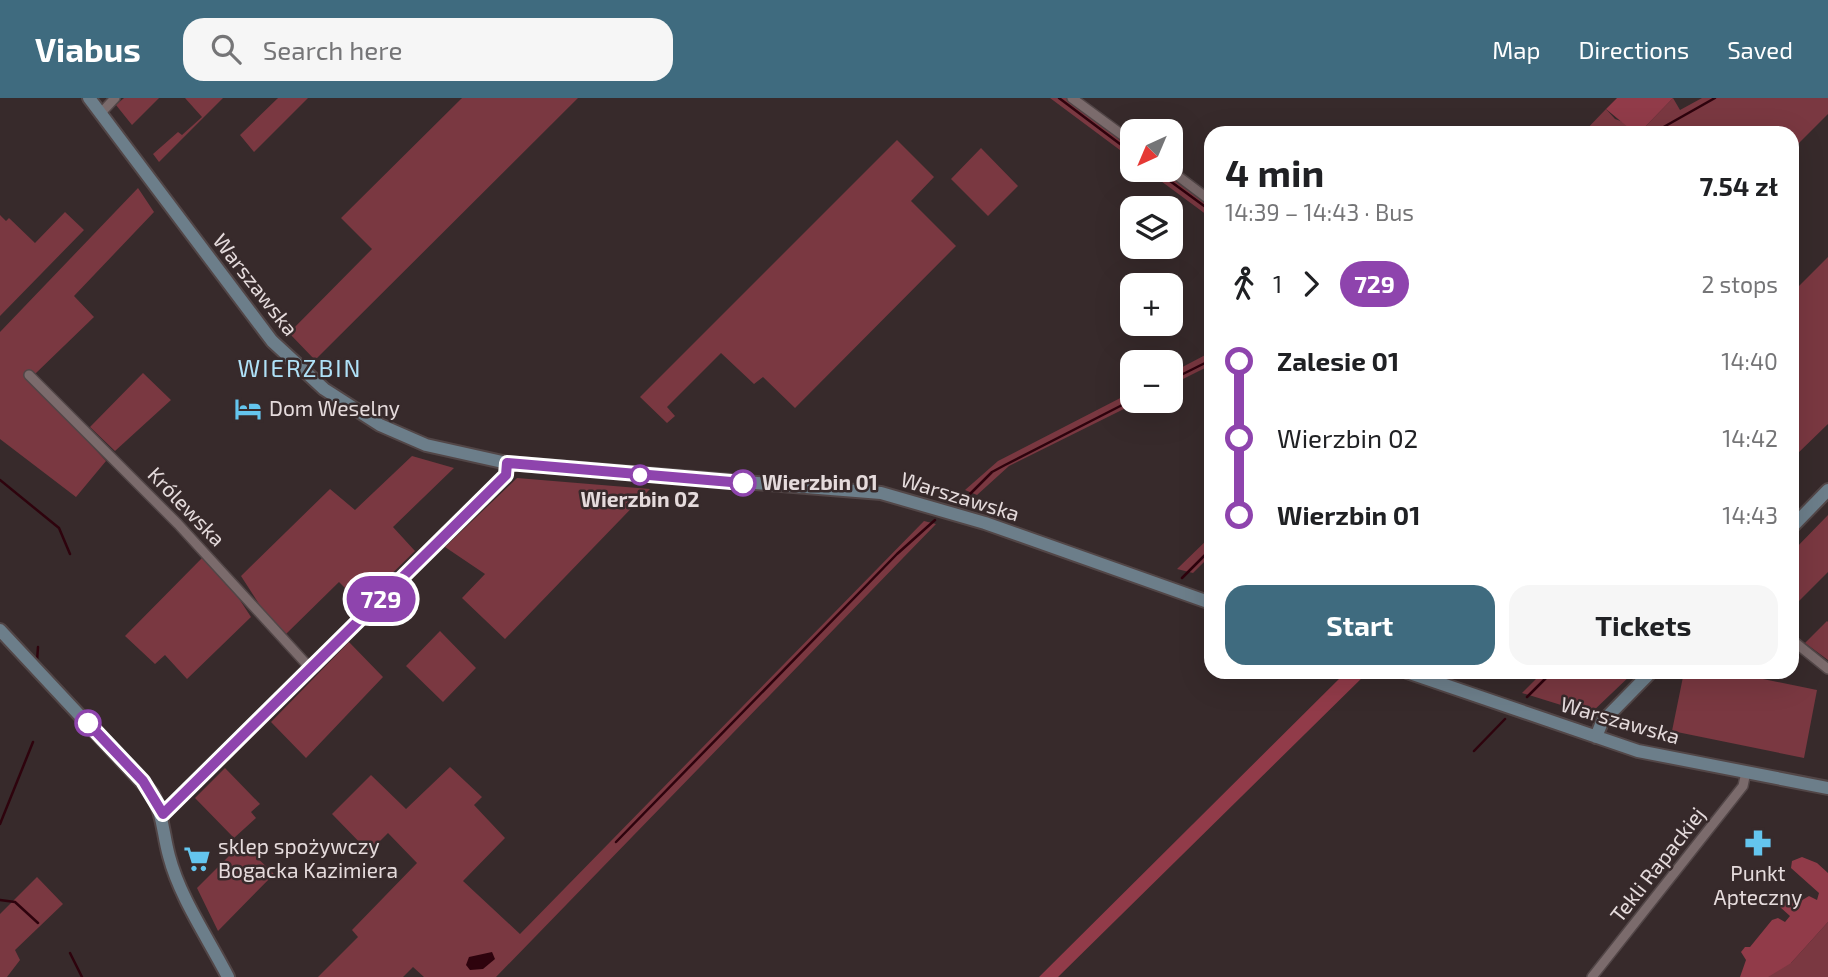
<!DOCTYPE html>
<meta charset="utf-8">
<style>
:root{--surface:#fff;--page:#f6f6f6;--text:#202124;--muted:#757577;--accent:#3f6b7f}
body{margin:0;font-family:"Exo 2",sans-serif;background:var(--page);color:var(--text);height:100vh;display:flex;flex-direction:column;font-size:26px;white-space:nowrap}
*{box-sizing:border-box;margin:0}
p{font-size:23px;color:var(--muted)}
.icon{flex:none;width:38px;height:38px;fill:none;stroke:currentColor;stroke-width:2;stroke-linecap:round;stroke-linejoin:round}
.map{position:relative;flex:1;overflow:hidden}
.details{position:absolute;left:1204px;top:28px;width:595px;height:553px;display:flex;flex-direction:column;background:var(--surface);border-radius:21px;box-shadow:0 7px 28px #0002}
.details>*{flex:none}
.badge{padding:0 14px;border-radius:23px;font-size:24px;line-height:46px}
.needle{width:46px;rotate:224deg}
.fabs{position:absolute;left:1120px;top:21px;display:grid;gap:14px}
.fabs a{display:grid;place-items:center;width:63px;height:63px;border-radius:14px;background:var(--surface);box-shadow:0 7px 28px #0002;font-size:35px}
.map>.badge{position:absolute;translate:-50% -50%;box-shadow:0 0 0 4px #fff}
.legs{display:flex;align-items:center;gap:10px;height:77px;padding:0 21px;font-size:23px}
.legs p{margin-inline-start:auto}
.overview{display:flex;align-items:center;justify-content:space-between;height:119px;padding:0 21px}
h1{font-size:38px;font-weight:700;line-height:52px}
.primary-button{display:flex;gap:14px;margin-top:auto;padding:14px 21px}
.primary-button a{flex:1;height:80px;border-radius:21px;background:var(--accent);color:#fff;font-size:28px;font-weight:700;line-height:80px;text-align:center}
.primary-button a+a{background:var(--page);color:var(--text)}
ul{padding:0 21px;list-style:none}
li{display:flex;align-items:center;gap:24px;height:77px;font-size:26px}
li i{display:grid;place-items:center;width:10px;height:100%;margin:0 9px;background:currentColor}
li i::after{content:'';width:18px;height:18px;margin:-9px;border:5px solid;border-radius:50%;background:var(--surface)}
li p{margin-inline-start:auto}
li:first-child i{background:linear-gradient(#0000 50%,currentColor 0)}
li:last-child i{background:linear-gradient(currentColor 50%,#0000 0)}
header{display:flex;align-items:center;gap:42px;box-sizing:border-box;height:98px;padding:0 35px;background:var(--accent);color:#fff}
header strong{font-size:33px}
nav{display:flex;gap:38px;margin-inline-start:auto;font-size:24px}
.search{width:490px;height:63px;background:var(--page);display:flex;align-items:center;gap:18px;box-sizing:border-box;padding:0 24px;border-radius:21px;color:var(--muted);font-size:26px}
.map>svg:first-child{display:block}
.green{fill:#7a3841}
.forest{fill:#913b49}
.water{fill:#2e030d}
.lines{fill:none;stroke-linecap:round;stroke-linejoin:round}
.stream{stroke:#2e030d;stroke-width:2.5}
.street-casing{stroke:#524647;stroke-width:12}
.secondary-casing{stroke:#524647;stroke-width:16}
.street{stroke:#7b6b6c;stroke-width:9}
.secondary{stroke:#6c7e8a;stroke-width:12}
.line-1-casing{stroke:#fff;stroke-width:16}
.line-1{stroke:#8e44ad;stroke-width:10}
.stop-1-dot{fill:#fff;stroke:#8e44ad;stroke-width:3.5}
.labels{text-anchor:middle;stroke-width:5;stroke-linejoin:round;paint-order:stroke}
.street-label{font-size:21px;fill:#e5dbdc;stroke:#372a2b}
.poi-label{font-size:21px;fill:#e5dbdc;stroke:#372a2b;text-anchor:start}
.stop-label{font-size:21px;font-weight:bold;fill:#e5dbdc;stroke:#372a2b;text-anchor:start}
.quarter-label{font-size:24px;letter-spacing:2px;fill:#afe1f7;stroke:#372a2b}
</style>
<header>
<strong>Viabus</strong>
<div class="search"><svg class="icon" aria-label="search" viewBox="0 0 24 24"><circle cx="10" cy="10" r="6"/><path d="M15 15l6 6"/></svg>Search here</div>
<nav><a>Map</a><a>Directions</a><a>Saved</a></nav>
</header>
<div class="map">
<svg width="1828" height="879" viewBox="0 0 1828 879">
<rect width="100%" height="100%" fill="#372a2b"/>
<path class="green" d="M124,0h35l-27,27 -16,-20z
M185,0h38l-64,64 -6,-8 25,-22 4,3 20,-18z
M278,0h30l-54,54 -14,-17z
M462,0h116l-263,262 -26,-27 83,-84 -31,-31z
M1050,0h16l66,49v12z
M1673,0l7,12 22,-12h126v16l-36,36v-17h-209l23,-24 9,10 28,10z
M897,42l37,37 -23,24 45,45 -161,162 -32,-31 -9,7 -33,-31 -54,54 8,9 -8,7 -27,-26z
M981,50l37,38 -30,30 -37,-37z
M1146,72h16l49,36v12z
M138,90l16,24 -80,84 20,21 -58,56 -11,1 81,87 -30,36 -76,-58v-107z
M65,114l19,18 -84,86v-101l6,6 3,-3 26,25z
M1828,159v167l-32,31 -4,-4v-158z
M1211,254v13l-40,20v-12z
M143,275l28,27 -56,51 -25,-24z
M1132,294v9h8l-131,65 -32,29 -12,-5 33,-29z
M412,358l42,12 -61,59 22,24 -54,53 -22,-22 -53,52 -25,-27 -20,-31 89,-87 25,21z
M517,380l133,11 -145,150 -43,-41 23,-24 -40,-27z
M1828,417v57l-36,36v-56z
M924,423l12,3 -440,453h-72l-11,-10 -10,10h-85l40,-40 -6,-7 65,-67 -29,-30 -19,19 -37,-38 39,-39 35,34 44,-42 32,30 -8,8 31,33 -42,43 57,53z
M1211,438v19l-18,18 -16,-4z
M202,460l30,30 19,29 -64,62 -22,-24 -10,9 -30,-28z
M1827,523l1,1v38l-23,-17z
M440,533l36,37 -33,34 -37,-36z
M349,544l34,35 -77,81 -35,-36z
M1543,574h91l-44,42 -68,-21z
M1684,574h45l88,18 -13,68 -132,-27z
M225,670l35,36 -9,8 5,6 -22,20 -39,-40z
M242,745l32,31 -56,57 -21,-43z
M37,779l26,27 -48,46 5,10 -13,17h-7v-63z
M1828,824v55h-68l14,-16 17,2z"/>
<path class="forest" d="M1617,0h56l-30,31 -14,-1 -23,-19z
M1346,574l21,1 -309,304h-19z
M1802,759l15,6 11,10v49l-37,41 -23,14h-28l6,-17 -5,-8 4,-5h5l22,-27 6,-2 7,4 5,-6 -10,-9 9,-8 10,3 10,-6 8,4 2,-7 -28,-25 1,-7z"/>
<path class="water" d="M492,854l3,7 -12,10 -13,1 -4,-5 3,-8z"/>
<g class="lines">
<path class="stream" d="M1059,0l73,55
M1653,35l62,-35
M1155,72l56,41
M1171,282l40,-20
M0,382l59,48 11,26
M964,402l28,-28 13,-7 127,-65
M1182,480l29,-29
M37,563l1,-14
M1527,599l25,-25
M1474,653l31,-32
M0,726l33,-82
M616,744l281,-288 38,-34
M0,802l15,2 23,21
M70,855l12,24"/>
<g class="street-casing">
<path id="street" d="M1072,0l60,44
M101,15l14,-15
M1170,72l41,31
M29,277l149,149 133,145
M1792,542l36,29
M163,716l343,-339 1,-12
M1592,879l151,-191 3,-14"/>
</g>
<g class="secondary-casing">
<path id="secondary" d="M89,0l183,243 52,48 56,36 46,20 81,18 374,30 104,30 226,80
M1792,429l36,-37
M0,532l153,164c10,21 10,40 16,62 11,42 39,82 59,121
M1407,574l231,79 190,37
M1596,639l6,-15 49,-50"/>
</g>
<use href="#street" class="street"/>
<use href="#secondary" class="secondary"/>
</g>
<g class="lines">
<g class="line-1-casing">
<path id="line-1" d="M88,625l55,58 20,33 343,-339 1,-12 236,20"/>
</g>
<use href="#line-1" class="line-1"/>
</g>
<defs>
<g id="hotel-bare" transform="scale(2.1)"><path d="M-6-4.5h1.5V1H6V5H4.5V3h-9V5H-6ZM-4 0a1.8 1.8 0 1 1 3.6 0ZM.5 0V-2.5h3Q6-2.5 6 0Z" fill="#64c5ee" stroke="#372a2b" stroke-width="2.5" paint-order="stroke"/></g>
<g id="pharmacy-bare" transform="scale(2.1)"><path d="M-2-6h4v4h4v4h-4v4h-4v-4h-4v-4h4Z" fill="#64c5ee" stroke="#372a2b" stroke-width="2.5" paint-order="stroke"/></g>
<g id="supermarket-bare" transform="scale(2.1)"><path d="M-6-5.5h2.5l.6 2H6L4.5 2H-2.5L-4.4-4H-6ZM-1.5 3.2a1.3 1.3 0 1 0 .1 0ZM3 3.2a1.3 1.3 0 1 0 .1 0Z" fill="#64c5ee" stroke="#372a2b" stroke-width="2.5" paint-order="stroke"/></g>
</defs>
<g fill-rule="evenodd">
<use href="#hotel-bare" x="248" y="311"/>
<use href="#pharmacy-bare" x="1758" y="745"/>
<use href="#supermarket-bare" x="197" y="761"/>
</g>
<g class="stop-1-dot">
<circle cx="640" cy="377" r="9"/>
<circle cx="743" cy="385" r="12"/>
<circle cx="88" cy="625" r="12"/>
</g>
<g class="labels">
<g class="street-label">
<text transform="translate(255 187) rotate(52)" y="7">Warszawska</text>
<text transform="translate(960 399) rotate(17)" y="7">Warszawska</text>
<text transform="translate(186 409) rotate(46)" y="7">Królewska</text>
<text transform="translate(1620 623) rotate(16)" y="7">Warszawska</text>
<text transform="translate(1658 767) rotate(-52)" y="7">Tekli Rapackiej</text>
</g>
<g class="poi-label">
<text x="269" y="318">Dom Weselny</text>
<text x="218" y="756">sklep spożywczy<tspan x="218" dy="24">Bogacka Kazimiera</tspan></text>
<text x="1758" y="783" text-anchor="middle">Punkt<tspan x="1758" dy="24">Apteczny</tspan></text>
</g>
<g class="stop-label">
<text x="762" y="392">Wierzbin 01</text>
<text x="640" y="409" text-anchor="middle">Wierzbin 02</text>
</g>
<g class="quarter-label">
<text x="300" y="279">WIERZBIN</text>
</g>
</g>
</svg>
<div class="fabs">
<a><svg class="needle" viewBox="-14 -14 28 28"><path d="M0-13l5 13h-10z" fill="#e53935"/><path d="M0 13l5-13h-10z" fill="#757577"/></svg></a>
<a><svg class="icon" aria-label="layers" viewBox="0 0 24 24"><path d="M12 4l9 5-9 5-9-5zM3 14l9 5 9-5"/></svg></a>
<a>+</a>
<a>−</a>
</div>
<b class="badge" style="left:381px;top:501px;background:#8e44ad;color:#fff">729</b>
<section class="details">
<div class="overview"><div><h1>4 min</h1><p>14:39 – 14:43 · Bus</p></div><b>7.54 zł</b></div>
<div class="legs"><svg class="icon" aria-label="walk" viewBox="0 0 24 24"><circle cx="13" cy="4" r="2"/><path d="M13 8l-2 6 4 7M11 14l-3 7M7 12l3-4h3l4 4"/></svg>1<svg class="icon" aria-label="forward" viewBox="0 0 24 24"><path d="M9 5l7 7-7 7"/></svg><b class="badge" style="background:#8e44ad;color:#fff">729</b><p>2 stops</p></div>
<ul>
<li><i style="color:#8e44ad"></i><b>Zalesie 01</b><p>14:40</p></li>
<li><i style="color:#8e44ad"></i><span>Wierzbin 02</span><p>14:42</p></li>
<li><i style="color:#8e44ad"></i><b>Wierzbin 01</b><p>14:43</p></li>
</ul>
<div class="primary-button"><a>Start</a><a>Tickets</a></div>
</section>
</div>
